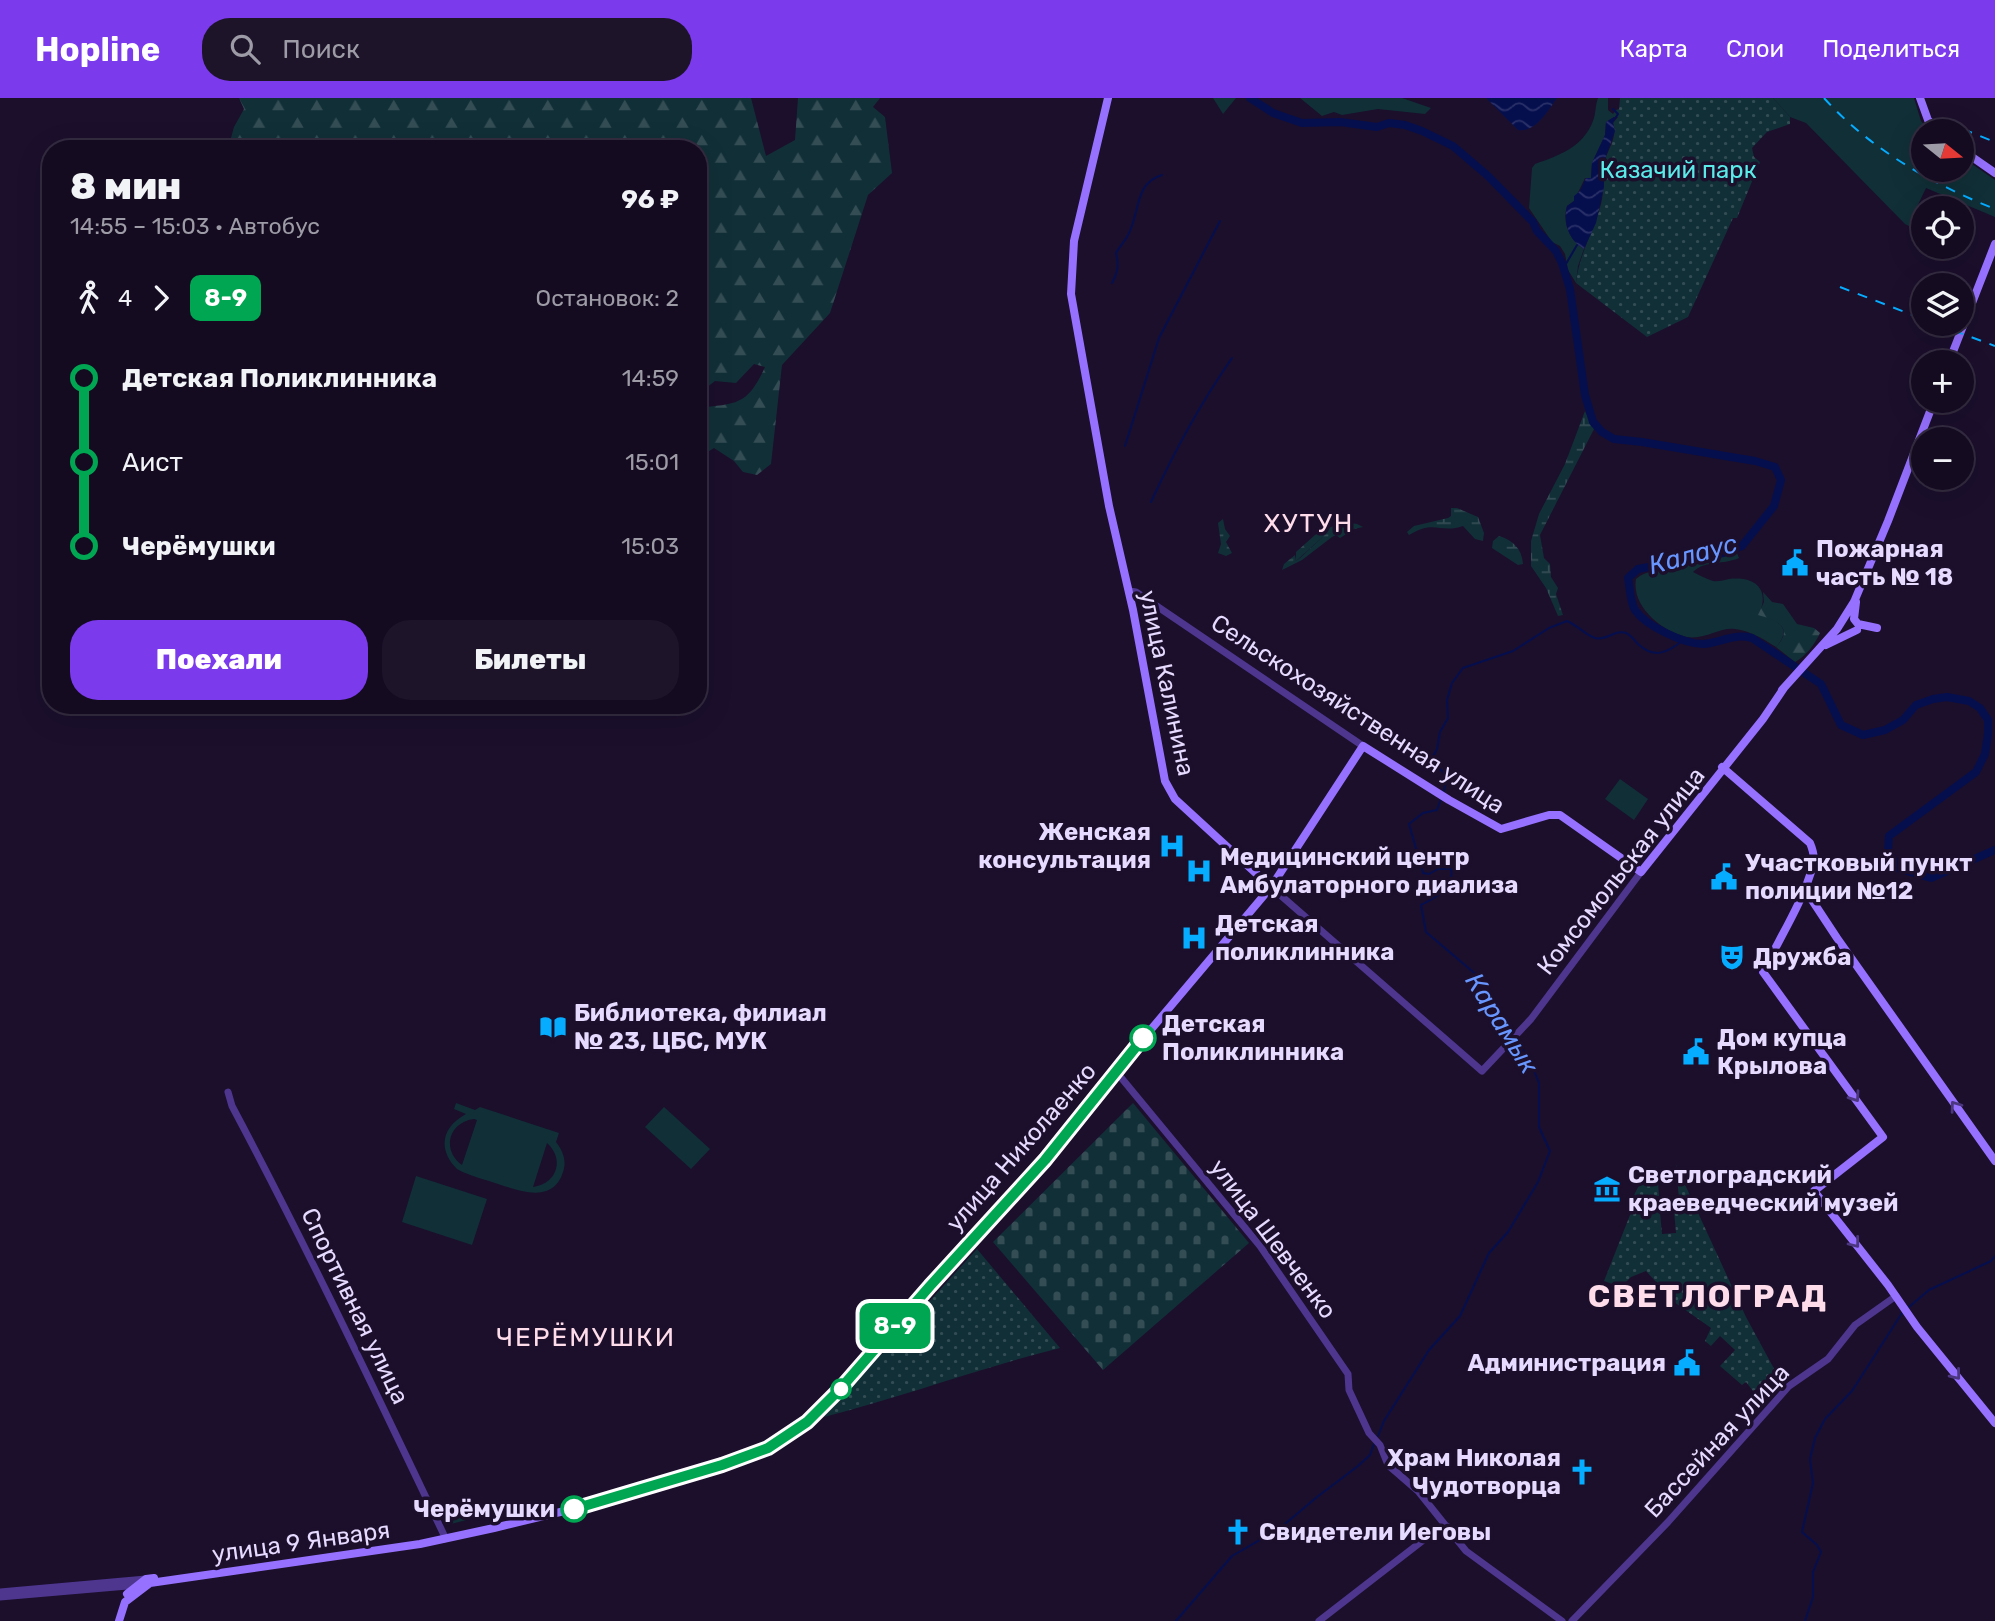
<!DOCTYPE html>
<html lang="ru">
<meta charset="utf-8">
<style>
:root{--surface:#140b21;--page:#1d142a;--text:#f1f3f6;--muted:#9d9ba5;--line:#332b3f;--accent:#7c3aed}
body{margin:0;font-family:Rubik,sans-serif;background:var(--page);color:var(--text);height:100vh;display:flex;flex-direction:column;font-size:26px;white-space:nowrap}
*{box-sizing:border-box;margin:0}
p{font-size:23px;color:var(--muted)}
.icon{flex:none;width:38px;height:38px;fill:none;stroke:currentColor;stroke-width:2;stroke-linecap:round;stroke-linejoin:round}
.map{position:relative;flex:1;overflow:hidden}
.details{position:absolute;left:42px;top:42px;width:665px;height:574px;display:flex;flex-direction:column;background:var(--surface);border-radius:28px;box-shadow:0 7px 28px #0002,0 0 0 2px var(--line)}
.details>*{flex:none}
.badge{padding:0 14px;border-radius:10px;font-size:24px;line-height:46px}
.needle{width:46px;rotate:108deg}
.buttons{position:absolute;left:1911px;top:21px;display:grid;gap:14px}
.buttons a{display:grid;place-items:center;width:63px;height:63px;border-radius:50%;background:var(--surface);box-shadow:0 7px 28px #0002,0 0 0 2px var(--line);font-size:35px}
.map>.badge{position:absolute;translate:-50% -50%;box-shadow:0 0 0 4px #fff}
.legs{display:flex;align-items:center;gap:10px;height:77px;padding:0 28px;font-size:23px}
.legs p{margin-inline-start:auto}
.head{display:flex;align-items:center;justify-content:space-between;height:119px;padding:0 28px}
h1{font-size:38px;font-weight:800;line-height:52px}
.cta{display:flex;gap:14px;margin-top:auto;padding:14px 28px}
.cta a{flex:1;height:80px;border-radius:28px;background:var(--accent);color:#fff;font-size:28px;font-weight:800;line-height:80px;text-align:center}
.cta a+a{background:var(--page);color:var(--text)}
ul{padding:0 28px;list-style:none}
li{display:flex;align-items:center;gap:24px;height:84px;font-size:26px}
li i{display:grid;place-items:center;width:10px;height:100%;margin:0 9px;background:currentColor}
li i::after{content:'';width:18px;height:18px;margin:-9px;border:5px solid;border-radius:50%;background:var(--surface)}
li p{margin-inline-start:auto}
li:first-child i{background:linear-gradient(#0000 50%,currentColor 0)}
li:last-child i{background:linear-gradient(currentColor 50%,#0000 0)}
header{display:flex;align-items:center;gap:42px;box-sizing:border-box;height:98px;padding:0 35px;background:var(--accent);color:#fff}
header strong{font-size:33px}
nav{display:flex;gap:38px;margin-inline-start:auto;font-size:24px}
.search{width:490px;height:63px;background:var(--page);display:flex;align-items:center;gap:18px;box-sizing:border-box;padding:0 24px;border-radius:28px;color:var(--muted);font-size:26px}
.map>svg:first-child{display:block}
.green{fill:#112f37;fill-rule:evenodd}
.forest{fill:url(#forest-firs)}
.wetland{fill:url(#wetland-marsh)}
.cemetery{fill:url(#cemetery-stones)}
.park{fill:url(#park-dots)}
.water{fill:url(#water-waves)}
.lines{fill:none;stroke-linecap:round;stroke-linejoin:round}
.stream{stroke:#060f4e;stroke-width:2}
.river{stroke:#060f4e;stroke-width:8}
.tertiary{stroke:#4e368f;stroke-width:7}
.secondary{stroke:#9671ff;stroke-width:8}
.rail{stroke:#06acff;stroke-width:2;stroke-dasharray:10 9;stroke-linecap:butt}
.oneway{stroke:#4c3680}
.line-1-casing{stroke:#fff;stroke-width:16}
.line-1{stroke:#00a651;stroke-width:10}
.stop-1-dot{fill:#fff;stroke:#00a651;stroke-width:3.5}
.labels{text-anchor:middle;stroke-width:7;stroke-linejoin:round;paint-order:stroke}
.park-label{font-size:24px;fill:#5aebe9;stroke:#1b0f2c}
.poi-label{font-size:24px;font-weight:bold;fill:#e7daff;stroke:#1b0f2c;text-anchor:start}
.street-label{font-size:24px;fill:#e7daff;stroke:#1b0f2c}
.stop-label{font-size:24px;font-weight:bold;fill:#e7daff;stroke:#1b0f2c;text-anchor:start}
.neighbourhood-label{font-size:26px;letter-spacing:2px;fill:#ffdcea;stroke:#1b0f2c}
.water-label{font-size:26px;font-style:italic;fill:#6896ff;stroke:#1b0f2c}
.district-label{font-size:32px;font-weight:bold;letter-spacing:2px;fill:#ffdcea;stroke:#1b0f2c}
</style>
<header>
<strong>Hopline</strong>
<div class="search"><svg class="icon" aria-label="search" viewBox="0 0 24 24"><circle cx="10" cy="10" r="6"/><path d="M15 15l6 6"/></svg>Поиск</div>
<nav><a>Карта</a><a>Слои</a><a>Поделиться</a></nav>
</header>
<div class="map">
<svg width="1995" height="1523" viewBox="0 0 1995 1523">
<defs>
<pattern id="forest-firs" width="22" height="20" patternUnits="userSpaceOnUse" patternTransform="scale(1.75)"><rect width="22" height="20" fill="#112f37"/><path d="M5 1l3.5 6h-7zM16 11l3.5 6h-7z" fill="#344d55"/></pattern>
<pattern id="wetland-marsh" width="20" height="14" patternUnits="userSpaceOnUse" patternTransform="scale(1.75)"><rect width="20" height="14" fill="#112f37"/><path d="M1 5h8M5 5V1M11 12h8M15 12V8" fill="none" stroke="#344d55"/></pattern>
<pattern id="cemetery-stones" width="16" height="16" patternUnits="userSpaceOnUse" patternTransform="scale(1.75)"><rect width="16" height="16" fill="#112f37"/><path d="M2 7V4a2 2 0 0 1 4 0v3zM10 15v-3a2 2 0 0 1 4 0v3z" fill="#344d55"/></pattern>
<pattern id="park-dots" width="8" height="8" patternUnits="userSpaceOnUse" patternTransform="scale(1.75)"><rect width="8" height="8" fill="#112f37"/><path d="M2 2h.1M6 6h.1" fill="none" stroke="#344d55" stroke-width="1.8" stroke-linecap="round"/></pattern>
<pattern id="water-waves" width="16" height="10" patternUnits="userSpaceOnUse" patternTransform="scale(1.75)"><rect width="16" height="10" fill="#060f4e"/><path d="M0 5q4-4 8 0t8 0" fill="none" stroke="#2a3169"/></pattern>
</defs>
<rect width="100%" height="100%" fill="#1b0f2c"/>
<path class="green" d="M1213,0h23l-13,16z
M1300,0h102l29,10 -6,6 -47,-5 -36,6 -8,-3 -12,4z
M1598,0h10v12l5,4 3,-4 2,7h-4l-8,5 -1,13 -13,28 -1,15h-6l-11,23 -7,5c-5,16 2,34 17,43l-6,17 -2,17 -8,-13 -3,-16 -5,-8 -8,-4 -23,-34 3,-40 3,-4c25,-9 48,-17 58,-43 3,-8 2,-15 5,-23z
M1773,0h141l7,23 8,10h-6v39h39v-13l33,23v37l-69,-29 -10,21 3,10 4,3v11l-18,-9 -99,-101 -16,-6z
M1737,455l2,5c-15,7 -34,2 -46,14 6,3 14,7 20,9 5,1 11,-1 16,-2 27,-3 41,11 30,35 17,6 35,13 17,33 -13,-8 -25,-16 -41,-18 -15,-2 -30,11 -48,8 -25,-5 -56,-31 -51,-58 13,-11 22,-5 31,-12z
M1620,681l28,20 -14,21 -29,-21z
M456,1005l19,7 5,-3 79,26 -3,9c7,9 11,19 7,30 -10,32 -43,19 -65,12 -14,-5 -29,-8 -41,-15 -20,-20 -15,-42 9,-55l-12,-5zM474,1021l3,1 -15,45c-21,-15 -13,-43 12,-46zM547,1045c18,16 10,41 -14,44z
M664,1009l46,42 -19,20 -46,-42z
M416,1078l71,23 -15,46 -70,-23z
M475,1405l3,14 -27,7 -4,-14z"/>
<path class="forest" d="M239,0h512l15,58 29,-16 3,-42h82l-7,9 12,10 7,56 -24,22 -38,118 -48,52 -11,99 -14,11 -14,-3 -9,-11 -20,-13 -16,10v-50c39,-5 49,-2 67,-41l-11,-3 -18,19 -21,-2 -17,13v-245h-470l6,-22 10,-18z
M1326,431v5l-30,27v-9l19,-17z
M1763,494l9,10 11,2 14,20 17,4 6,5c-5,11 -14,23 -25,29l-19,-15c19,-20 0,-27 -18,-32l6,-13z"/>
<path class="wetland" d="M1585,313l9,18 -54,106 4,23 6,6 1,13 7,11 -2,6 7,21 -5,1 -12,-28 -15,-22v-25l8,-27 26,-50z
M1451,410h6l21,9 6,16 -1,8 -8,-2 -12,-13c-23,8 -28,-7 -54,9l-2,-3 7,-6 34,-8 3,-2z
M1223,421l2,10 5,7 -4,6 6,11 -6,3 -8,-3 3,-9 -3,-21z
M1344,424l13,2 6,3 -9,2 -14,9 -4,-3 -4,2 -30,23 -20,10 2,-6 11,-9 1,6 4,-3 26,-24v-5z
M1499,438c14,4 23,13 24,28l-5,1 -26,-17 1,-7z"/>
<path class="cemetery" d="M1133,1005l116,140 -146,127 -110,-128z"/>
<path class="park" d="M1620,0h153l17,19v7l-23,8 -15,16 2,9 6,5 -23,56h-4l-45,99 -41,20 -71,-54c3,-29 18,-52 25,-79 4,-15 0,-30 4,-44 4,-12 13,-25 8,-37l5,-6 -2,-7 3,-1z
M1676,1067l70,152 32,59 -25,15 -7,-9 -4,3 -22,-19 15,-16 -15,-14 -9,10 -6,-5 6,-13 -37,-26 -28,-31 -15,6 -10,10 -17,-6 26,-66 1,-12 28,-1 3,32 14,-1 -3,-33 6,-1z
M1657,1069l2,29 -26,1 15,-29z
M977,1151l83,99c-80,20 -157,49 -236,69z"/>
<path class="water" d="M1486,0h71c-9,13 -22,35 -39,32z
M1614,19l2,1 -3,5 2,8 -11,31v25l-8,36 -12,26c-16,-9 -21,-27 -17,-43l7,-5v-5l6,-5 6,-13h5l1,-15 13,-28 1,-13z"/>
<g class="lines">
<path class="stream" d="M1613,11l5,5 -2,3
M1563,171l14,-24
M1112,185c6,-11 7,-18 4,-30 4,-7 9,-12 12,-18 12,-21 6,-52 34,-60
M1125,348l34,-108 61,-117
M1151,404c23,-50 49,-98 81,-144
M1443,696l4,-16 -15,-20 5,-9 3,-17 8,-14 -1,-18 5,-17 11,-15 50,-17 36,-23 18,-7c10,4 20,15 28,17 12,3 20,-9 31,-5 5,2 8,7 12,11 16,15 29,9 44,-3
M1441,701l-4,11 -14,3 -14,11 14,49 6,1 9,-5h13c4,20 -15,28 -30,36l5,27 53,45 20,41 13,17
M1909,1209l20,-17 62,-29 4,-5
M1378,1338l6,-15 45,-71 31,-34 29,-63 19,-21 30,-50 12,-31 -11,-24v-44l-10,-25 -14,-19
M1176,1523l56,-65 47,-27 38,-32 41,-31 12,-11 4,-11
M1805,1523l8,-24v-25l8,-20 -4,-7 -15,-13 11,-49 -3,-24 5,-21 10,-19 27,-28 50,-78"/>
<path class="river" d="M1250,0l23,15 29,10 38,-1 37,5 12,-4 16,2 17,6 31,15 35,30 45,46 4,9 19,20 6,12 8,26 15,106 8,27 9,10 12,7 28,3 113,19 20,6 6,13 -7,26 -32,40 -19,7 -85,16 -10,9c2,9 2,24 7,32 11,16 49,34 68,34 19,-1 28,-11 49,-6l69,46 20,41 22,10 22,-5 18,-10 13,-15 17,-6 14,-2 22,4 11,7 8,12v14l-3,20 -9,18 -87,64 -1,15 12,18 31,9 64,-28"/>
<path class="tertiary" d="M1129,493l7,1 227,154
M1271,789l211,184 49,-52 110,-147
M1114,971l146,177 88,128 1,16 20,43 11,12 8,20 30,26 48,60 96,70
M228,994l4,14c75,141 143,285 212,429v4
M0,1494l146,-13
M0,1499l139,-12
M1319,1523l120,-93 8,-2
M1572,1523l96,-99 121,-136 39,-27 27,-34 41,-29"/>
<path class="secondary" d="M1108,0l-34,143 -3,53 38,212 24,104 32,171 10,18 96,88
M1920,0l8,22 10,11
M1962,52l33,23
M1949,264l46,-118
M1856,504l-2,17 4,5 19,4
M1826,547l31,-15
M1782,592l55,-61 17,-27 34,-81 46,-120
M1722,669l88,76c3,7 5,14 3,22 -9,35 -34,74 -50,107l120,165 -69,54 74,94 29,42 78,96
M1804,790l33,50 158,223
M127,1496l19,-15 8,-1
M119,1523l6,-19 25,-19 270,-39 74,-16 87,-21 141,-42 46,-17 39,-26 34,-34 89,-102 115,-126 28,-38 198,-235 92,-141 86,54 52,29 48,-14h11l81,57 122,-153 21,-31"/>
<path class="rail" d="M1824,0c46,51 108,86 171,111
M1945,24l50,20
M1840,189l83,32
M1936,226l59,22"/>
</g>
<defs><path id="oneway-chevron" d="M-2-3.5L2.5 0L-2 3.5" fill="none" stroke-width="1.6" stroke-linecap="round" stroke-linejoin="round" transform="scale(1.75)"/></defs>
<g class="oneway">
<use href="#oneway-chevron" transform="translate(1855 999) rotate(55)"/>
<use href="#oneway-chevron" transform="translate(1955 1008) rotate(-126)"/>
<use href="#oneway-chevron" transform="translate(1855 1145) rotate(52)"/>
<use href="#oneway-chevron" transform="translate(1956 1277) rotate(51)"/>
</g>
<g class="lines">
<g class="line-1-casing">
<path id="line-1" d="M574,1411l148,-44 46,-17 39,-26 34,-34 89,-102 115,-126 98,-122"/>
</g>
<use href="#line-1" class="line-1"/>
</g>
<defs>
<g id="civic-bare" transform="scale(2.1)"><path d="M-.6-6.5H3V-4.5H.6V-3L4-1V1h2V6H-6V1h2V-1L-.6-3ZM-1.2 2.5V6h2.4V2.5Z" fill="#06acff" stroke="#1b0f2c" stroke-width="2.5" paint-order="stroke"/></g>
<g id="hospital-bare" transform="scale(2.1)"><path d="M-5-5h3v3.5h4V-5h3V5h-3V1.5h-4V5h-3Z" fill="#06acff" stroke="#1b0f2c" stroke-width="2.5" paint-order="stroke"/></g>
<g id="theatre-bare" transform="scale(2.1)"><path d="M-5-5.5Q0-4 5-5.5V0Q5 5 0 6Q-5 5-5 0ZM-3.3-2.5H-1v1.5H-3.3ZM1-2.5H3.3v1.5H1ZM-2.8 1Q0 5.5 2.8 1Z" fill="#06acff" stroke="#1b0f2c" stroke-width="2.5" paint-order="stroke"/></g>
<g id="library-bare" transform="scale(2.1)"><path d="M-6-4Q-3-5.5-.7-3.5V5Q-3 3-6 4ZM6-4Q3-5.5 .7-3.5V5Q3 3 6 4Z" fill="#06acff" stroke="#1b0f2c" stroke-width="2.5" paint-order="stroke"/></g>
<g id="museum-bare" transform="scale(2.1)"><path d="M0-6L6-3V-2H-6V-3ZM-5-1h2V3h-2ZM-1-1h2V3h-2ZM3-1h2V3H3ZM-6 4H6V6H-6Z" fill="#06acff" stroke="#1b0f2c" stroke-width="2.5" paint-order="stroke"/></g>
<g id="church-bare" transform="scale(2.1)"><path d="M-1.2-6h2.4v3.5h3.3v2.4h-3.3V6h-2.4V-.1h-3.3v-2.4h3.3Z" fill="#06acff" stroke="#1b0f2c" stroke-width="2.5" paint-order="stroke"/></g>
</defs>
<g fill-rule="evenodd">
<use href="#civic-bare" x="1795" y="465"/>
<use href="#hospital-bare" x="1172" y="748"/>
<use href="#hospital-bare" x="1199" y="773"/>
<use href="#civic-bare" x="1724" y="779"/>
<use href="#hospital-bare" x="1194" y="840"/>
<use href="#theatre-bare" x="1732" y="859"/>
<use href="#library-bare" x="553" y="929"/>
<use href="#civic-bare" x="1696" y="954"/>
<use href="#museum-bare" x="1607" y="1091"/>
<use href="#civic-bare" x="1687" y="1265"/>
<use href="#church-bare" x="1582" y="1374"/>
<use href="#church-bare" x="1238" y="1434"/>
</g>
<g class="stop-1-dot">
<circle cx="1143" cy="940" r="12"/>
<circle cx="841" cy="1291" r="9"/>
<circle cx="574" cy="1411" r="12"/>
</g>
<g class="labels">
<g class="park-label">
<text x="1678" y="80">Казачий парк</text>
</g>
<g class="poi-label">
<text x="1816" y="459">Пожарная<tspan x="1816" dy="28">часть № 18</tspan></text>
<text x="1151" y="742" text-anchor="end">Женская<tspan x="1151" dy="28">консультация</tspan></text>
<text x="1220" y="767">Медицинский центр<tspan x="1220" dy="28">Амбулаторного диализа</tspan></text>
<text x="1745" y="773">Участковый пункт<tspan x="1745" dy="28">полиции №12</tspan></text>
<text x="1215" y="834">Детская<tspan x="1215" dy="28">поликлинника</tspan></text>
<text x="1753" y="867">Дружба</text>
<text x="574" y="923">Библиотека, филиал<tspan x="574" dy="28">№ 23, ЦБС, МУК</tspan></text>
<text x="1717" y="948">Дом купца<tspan x="1717" dy="28">Крылова</tspan></text>
<text x="1628" y="1085">Светлоградский<tspan x="1628" dy="28">краеведческий музей</tspan></text>
<text x="1666" y="1273" text-anchor="end">Администрация</text>
<text x="1561" y="1368" text-anchor="end">Храм Николая<tspan x="1561" dy="28">Чудотворца</tspan></text>
<text x="1259" y="1442">Свидетели Иеговы</text>
</g>
<g class="street-label">
<text transform="translate(1167 585) rotate(78)" y="8">улица Калинина</text>
<text transform="translate(1358 616) rotate(33)" y="8">Сельскохозяйственная улица</text>
<text transform="translate(1621 773) rotate(-52)" y="8">Комсомольская улица</text>
<text transform="translate(1021 1049) rotate(-49)" y="8">улица Николаенко</text>
<text transform="translate(1273 1141) rotate(53)" y="8">улица Шевченко</text>
<text transform="translate(355 1208) rotate(64)" y="8">Спортивная улица</text>
<text transform="translate(1717 1343) rotate(-47)" y="8">Бассейная улица</text>
<text transform="translate(301 1444) rotate(-8)" y="8">улица 9 Января</text>
</g>
<g class="stop-label">
<text x="1162" y="934">Детская<tspan x="1162" dy="28">Поликлинника</tspan></text>
<text x="555" y="1419" text-anchor="end">Черёмушки</text>
</g>
<g class="neighbourhood-label">
<text x="1309" y="434">ХУТУН</text>
<text x="586" y="1248">ЧЕРЁМУШКИ</text>
</g>
<g class="water-label">
<text transform="translate(1693 456) rotate(-15)" y="9">Калаус</text>
<text transform="translate(1502 925) rotate(58)" y="9">Карамык</text>
</g>
<g class="district-label">
<text x="1708" y="1209">СВЕТЛОГРАД</text>
</g>
</g>
</svg>
<div class="buttons">
<a><svg class="needle" viewBox="-14 -14 28 28"><path d="M0-13l5 13h-10z" fill="#e53935"/><path d="M0 13l5-13h-10z" fill="#9d9ba5"/></svg></a>
<a><svg class="icon" aria-label="locate" viewBox="0 0 24 24"><circle cx="12" cy="12" r="6"/><path d="M12 2v4M12 18v4M2 12h4M18 12h4"/></svg></a>
<a><svg class="icon" aria-label="layers" viewBox="0 0 24 24"><path d="M12 4l9 5-9 5-9-5zM3 14l9 5 9-5"/></svg></a>
<a>+</a>
<a>−</a>
</div>
<b class="badge" style="left:895px;top:1228px;background:#00a651;color:#fff">8-9</b>
<section class="details">
<div class="head"><div><h1>8 мин</h1><p>14:55 – 15:03 · Автобус</p></div><b>96 ₽</b></div>
<div class="legs"><svg class="icon" aria-label="walk" viewBox="0 0 24 24"><circle cx="13" cy="4" r="2"/><path d="M13 8l-2 6 4 7M11 14l-3 7M7 12l3-4h3l4 4"/></svg>4<svg class="icon" aria-label="forward" viewBox="0 0 24 24"><path d="M9 5l7 7-7 7"/></svg><b class="badge" style="background:#00a651;color:#fff">8-9</b><p>Остановок: 2</p></div>
<ul>
<li><i style="color:#00a651"></i><b>Детская Поликлинника</b><p>14:59</p></li>
<li><i style="color:#00a651"></i><span>Аист</span><p>15:01</p></li>
<li><i style="color:#00a651"></i><b>Черёмушки</b><p>15:03</p></li>
</ul>
<div class="cta"><a>Поехали</a><a>Билеты</a></div>
</section>
</div>
